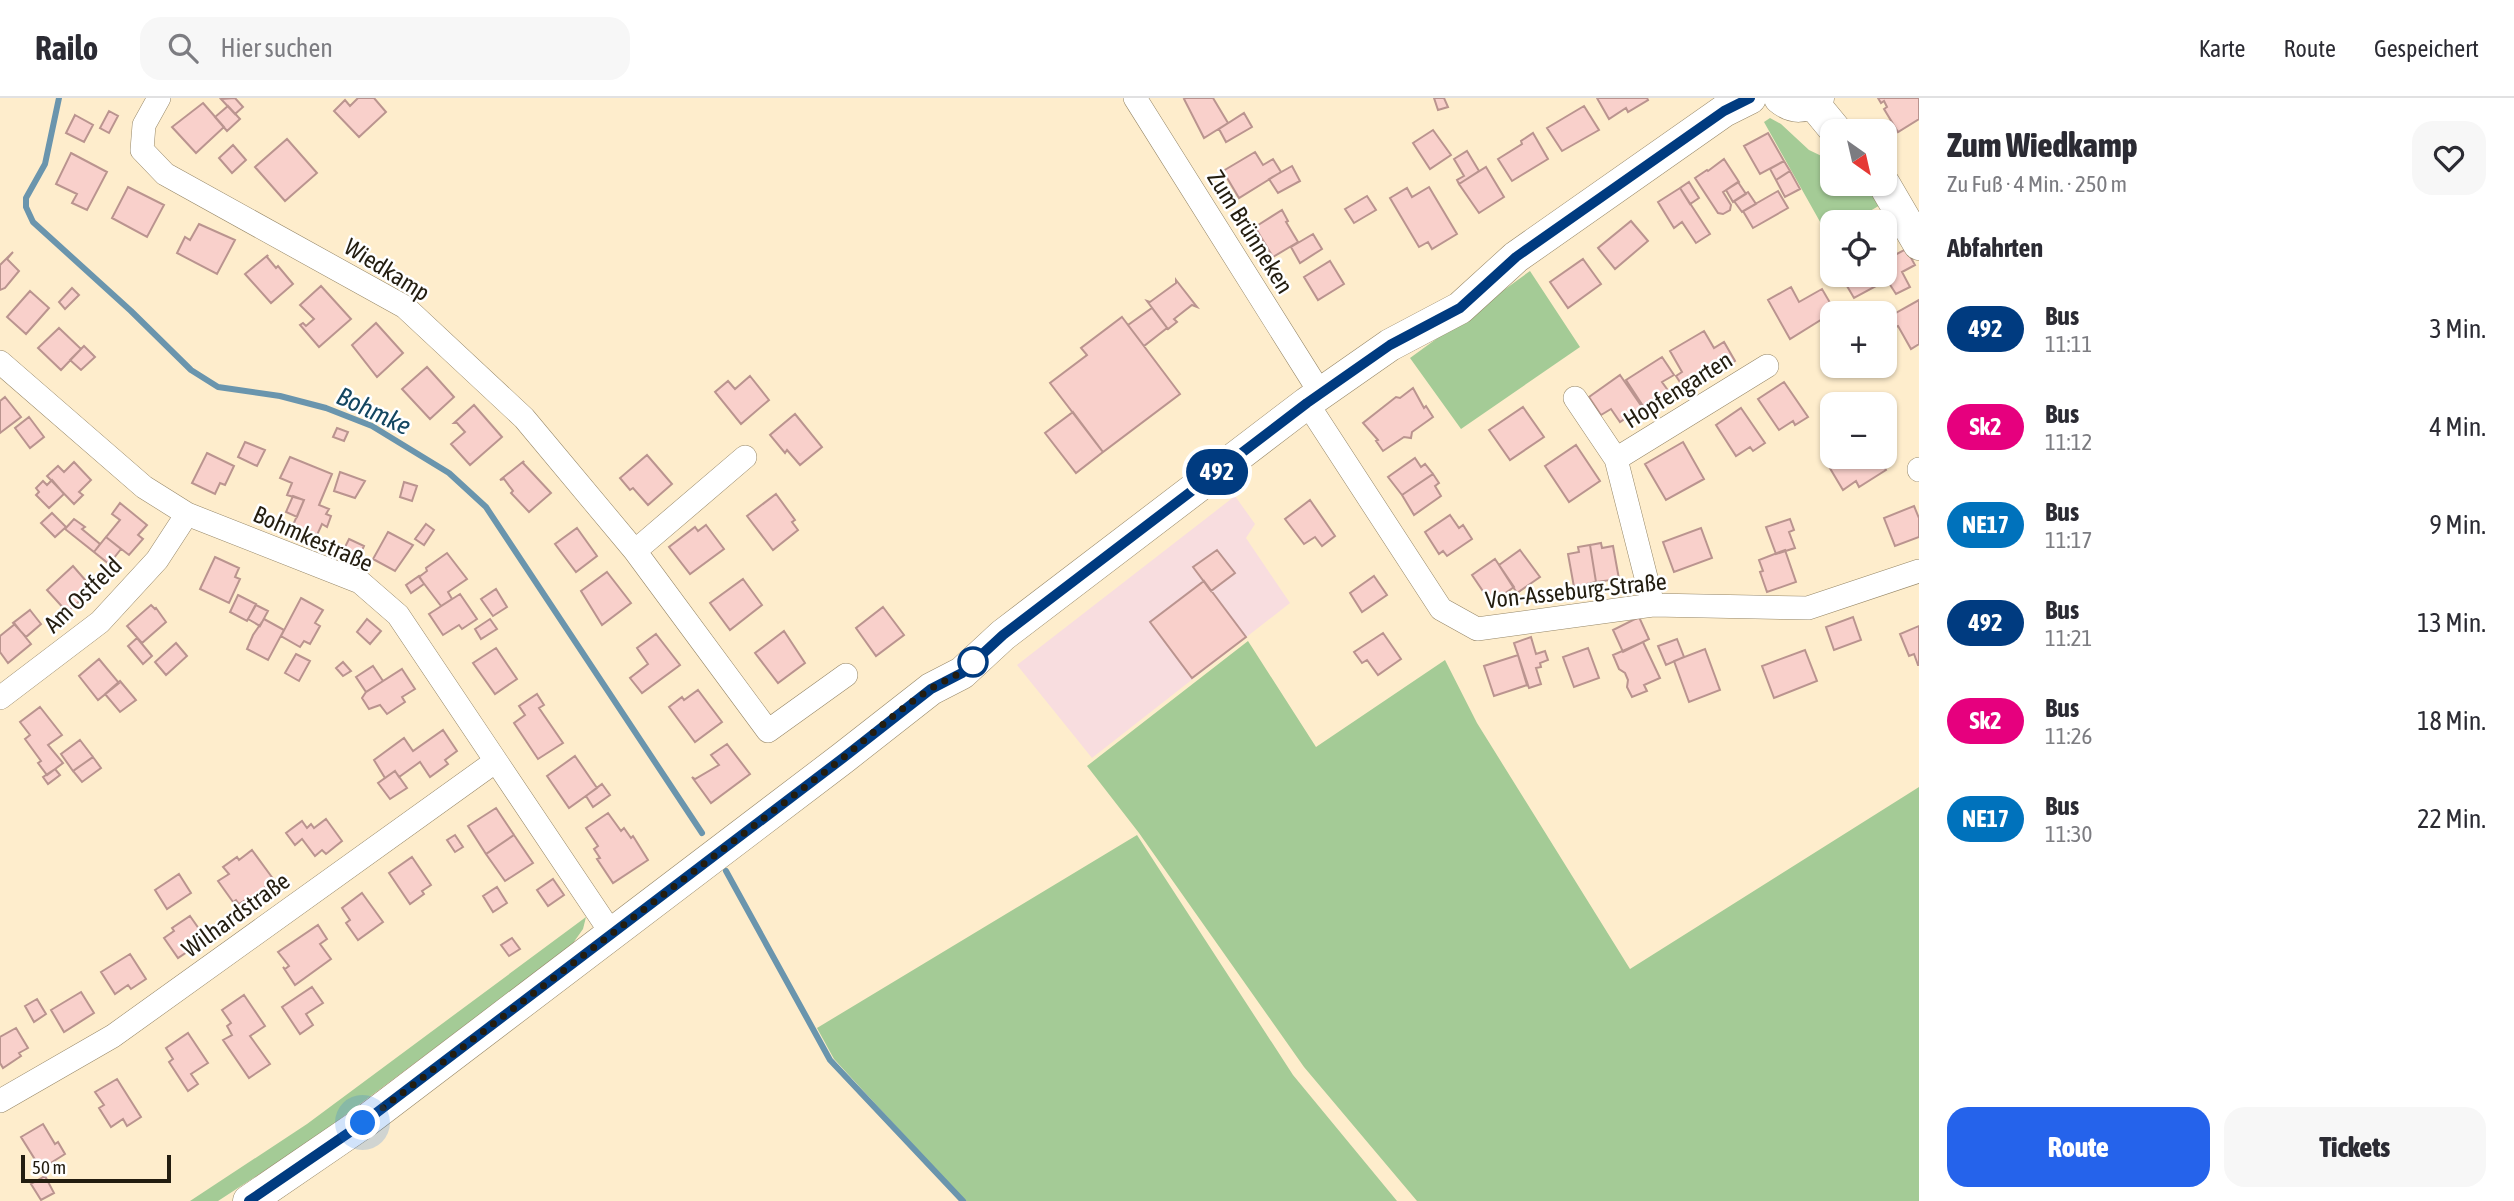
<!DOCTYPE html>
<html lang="de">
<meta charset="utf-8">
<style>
:root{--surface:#fff;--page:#f7f7f7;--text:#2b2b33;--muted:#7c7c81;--line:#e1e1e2;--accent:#2563eb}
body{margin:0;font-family:"Asap Condensed",sans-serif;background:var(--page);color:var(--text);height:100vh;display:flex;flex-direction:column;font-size:26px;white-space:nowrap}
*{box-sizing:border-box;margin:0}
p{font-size:23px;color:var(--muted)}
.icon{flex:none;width:38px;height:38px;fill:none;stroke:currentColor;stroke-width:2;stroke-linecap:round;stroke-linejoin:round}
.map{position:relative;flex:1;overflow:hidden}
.drawer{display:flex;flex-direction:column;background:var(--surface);width:595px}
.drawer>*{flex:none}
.badge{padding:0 14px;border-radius:23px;font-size:24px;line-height:46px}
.needle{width:46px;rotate:146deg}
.tools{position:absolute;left:1820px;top:21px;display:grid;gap:14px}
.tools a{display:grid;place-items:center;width:77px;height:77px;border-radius:14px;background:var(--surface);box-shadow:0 2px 5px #0004;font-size:35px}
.scale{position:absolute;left:21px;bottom:18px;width:150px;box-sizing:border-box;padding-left:7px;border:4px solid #231d10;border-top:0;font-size:19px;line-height:24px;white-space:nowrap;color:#231d10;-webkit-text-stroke:5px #fff;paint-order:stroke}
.you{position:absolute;width:35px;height:35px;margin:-18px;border:5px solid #fff;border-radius:50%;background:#1a73e8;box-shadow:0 0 0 10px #1a73e833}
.map>.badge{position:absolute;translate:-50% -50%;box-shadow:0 0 0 4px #fff}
h2{padding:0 28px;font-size:26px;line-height:63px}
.round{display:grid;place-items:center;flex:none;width:74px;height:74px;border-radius:21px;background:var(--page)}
.head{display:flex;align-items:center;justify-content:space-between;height:119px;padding:0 28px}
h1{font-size:33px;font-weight:800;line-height:52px}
.action{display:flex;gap:14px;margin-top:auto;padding:14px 28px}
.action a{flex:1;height:80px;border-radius:21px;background:var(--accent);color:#fff;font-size:28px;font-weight:800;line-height:80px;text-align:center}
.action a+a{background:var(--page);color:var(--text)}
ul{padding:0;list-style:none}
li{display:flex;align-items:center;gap:21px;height:98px;padding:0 28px}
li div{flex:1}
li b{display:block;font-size:26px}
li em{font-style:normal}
li .badge{min-width:77px;font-weight:700;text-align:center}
header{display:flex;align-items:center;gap:42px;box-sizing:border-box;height:98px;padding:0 35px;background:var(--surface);border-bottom:2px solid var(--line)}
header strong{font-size:33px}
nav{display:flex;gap:38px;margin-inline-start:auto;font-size:24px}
.search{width:490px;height:63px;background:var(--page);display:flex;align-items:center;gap:18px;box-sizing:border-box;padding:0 24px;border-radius:21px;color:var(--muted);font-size:26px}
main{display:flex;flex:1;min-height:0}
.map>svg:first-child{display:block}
.commercial{fill:#f8dddf}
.green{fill:#a4cb96}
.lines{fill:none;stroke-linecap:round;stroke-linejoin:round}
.stream{stroke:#6a95ad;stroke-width:6}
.building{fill:#f9d0cb;stroke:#ba948f;stroke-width:2}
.street-casing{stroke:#958667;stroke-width:24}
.secondary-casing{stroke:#958667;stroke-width:33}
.street{stroke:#fff;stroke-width:23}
.secondary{stroke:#fff;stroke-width:32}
.line-casing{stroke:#fff;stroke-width:16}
.line{stroke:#003b80;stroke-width:10}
.walk{stroke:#231d10;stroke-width:7;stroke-dasharray:0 12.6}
.stop-dot{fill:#fff;stroke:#003b80;stroke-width:3.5}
.labels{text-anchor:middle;stroke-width:5;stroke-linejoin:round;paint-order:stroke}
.street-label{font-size:24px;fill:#231d10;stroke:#fff}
.water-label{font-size:26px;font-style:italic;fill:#134661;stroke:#fff}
</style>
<header>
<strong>Railo</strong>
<div class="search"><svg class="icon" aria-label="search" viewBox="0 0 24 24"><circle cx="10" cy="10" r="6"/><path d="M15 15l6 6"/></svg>Hier suchen</div>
<nav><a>Karte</a><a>Route</a><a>Gespeichert</a></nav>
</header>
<main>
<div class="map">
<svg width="1919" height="1103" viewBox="0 0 1919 1103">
<rect width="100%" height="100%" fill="#feedcc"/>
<path class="commercial" d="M1235,398l20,28 -9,14 44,65 -198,155 -75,-93z"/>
<path class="green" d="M1770,20l11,6 28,26 23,11v23h33l17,20 -31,18h-19v12l-4,2 -64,-114z
M1530,173l50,76 -119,82 -51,-71z
M1248,543l68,106 129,-87 32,63 153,246 289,-182v414h-502l-113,-134 -165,-234 -52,-67z
M1137,737l156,240 104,126h-432l-131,-142 -17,-31z
M586,819l-3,12 -12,17 -255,191 -98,64h-28l117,-77z"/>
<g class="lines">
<path class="stream" d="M59,0l-14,66 -19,34v9l7,15 98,89 60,59 27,17 62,9 46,12 46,18 77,47 37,34 216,326
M726,773l104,189 133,141"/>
</g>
<path class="building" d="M235,0l8,9 -8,7 -14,-15z
M358,0h16l12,14 -27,25 -25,-26 11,-11 5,6z
M1186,0h27l15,25 -24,15 -20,-39z
M1434,0h10l4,9 -10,3z
M1597,0h50l1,2 -20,12 -2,-4 -17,11z
M1878,0h41v21l-21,13 -14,-23 3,-2 -3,-6 -3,2z
M203,5l21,24 -28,26 -24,-26z
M228,8l12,13 -13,12 -12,-14z
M1584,8l15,24 -37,21 -15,-23z
M109,13l9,5 -9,17 -9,-5z
M1244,15l8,14 -26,15 -7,-13z
M75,17l18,10 -9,17 -18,-9z
M1433,32l18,25 -21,14 -17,-26z
M1533,35l15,26 -36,22 -14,-22 24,-15 -1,-3z
M1768,35l16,28 -24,13 -16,-28z
M287,41l30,34 -32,28 -30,-34z
M233,47l13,15 -14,13 -13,-15z
M1467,53l12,20 -20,13 -2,-4 7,-4 -10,-17z
M1255,54l8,13 10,-6 8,13 -42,26 -16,-27z
M71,55l36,19 -20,38 -15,-7 5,-9 -21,-10z
M1724,61l15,23 -16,10 8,13 -1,5 -7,4 -5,-1 -23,-35 12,-8 1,1z
M1784,63l6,10 -14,9 -6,-11z
M1292,68l8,15 -22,12 -9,-14z
M1486,69l18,30 -25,16 -20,-29z
M1790,73l10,18 -15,8 -9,-17z
M1689,84l10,16 -9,6 -10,-16z
M1738,84l8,12 -13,8 -7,-12z
M128,89l36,18 -17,32 -35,-19z
M1429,89l28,47 -25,15 -4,-7 -9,5 -29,-49 17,-10 5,9z
M1680,90l30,46 -14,9 -14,-21 -8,6 -16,-26z
M1778,93l10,17 -35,20 -10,-17z
M1748,94l8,12 -14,8 -8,-11z
M1367,98l9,14 -22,13 -9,-14z
M1282,112l6,11 -2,1 12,20 -25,15 -18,-30z
M1631,123l17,20 -33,28 -17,-21z
M199,126l36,16 -18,34 -40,-21 8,-16 5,3z
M1313,136l9,15 -22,14 -9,-16z
M1885,139l10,18 11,-6 9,16 -13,7 8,15 -14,7 -9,-14 -33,18 -7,-12 3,-2 -6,-9h41z
M13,154l-6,7 12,12 -14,17 -5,2v-25z
M268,157l-1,2 9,11 2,-2 15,18 -22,19 -26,-29z
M1583,161l18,25 -33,24 -18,-26z
M1330,163l14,23 -26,16 -14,-23z
M1176,182l21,27 -5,-2 -18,14 3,3 -9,7 -21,-28 3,1 26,-19z
M321,188l30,33 -32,28 -19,-22 3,-2 3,3 8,-7 -14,-14z
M1791,189l8,15 23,-13 14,24h-4l-42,26 -22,-39z
M72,190l7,7 -14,14 -6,-7z
M30,193l19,17 -23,26 -19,-17z
M1919,202v44l-8,5 -13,-23 -7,3 -6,-10z
M1152,210l15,20 -23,18 -16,-21z
M1122,219l58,77 -77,58 -53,-69 37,-28 -6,-7z
M376,225l27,30 -26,24 -25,-32z
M59,230l22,21 -20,21 -23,-22z
M1704,233l10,17 10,-6 11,19 -50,29 -9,-14 6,-4 -12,-21z
M84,248l11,11 -14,13 -11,-10z
M1662,259l12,18 -12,7 10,14 -25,16 -21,-32z
M427,269l27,30 -24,22 -28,-30z
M1620,277l22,32 -22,15 -9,-13 -10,6 -12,-18z
M750,278l19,24 -28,24 -26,-32 13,-11 7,8z
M1784,284l24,35 -13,8 -2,-4 -14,9 -21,-31z
M1413,290l11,20 2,-2 7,11 -21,15 -1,6 -7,-1 -21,14 -7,-10 2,-1 -15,-17 33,-26 4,1z
M5,299l16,20 -21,16v-32z
M474,307l28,32 -32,28 -19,-21 14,-12 -8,-9h-3z
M1523,309l21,30 -34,23 -21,-30z
M1741,310l24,35 -12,8 -3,-4 -14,9 -20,-31z
M1073,314l30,40 -27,21 -31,-40z
M795,316l27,33 -22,18 -13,-15 -2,3 -15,-18z
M29,319l15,20 -14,11 -15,-20z
M337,330l11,4 -4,9 -11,-4z
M245,344l20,8 -8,16 -19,-9z
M1683,344l21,37 -38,21 -21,-36z
M1576,347l24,36 -31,21 -24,-36z
M207,355l27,13 -9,19 -5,-2 -5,11 -23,-11z
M647,357l25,29 -24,21 -15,-17 -3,2 -10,-12z
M1832,357l46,2 8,13 -27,17 -3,-6 -13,9 -18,-30z
M290,359l42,17 -13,31 10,4 -3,5 5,2 -4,11 -5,-3 -5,11 -24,-10 11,-25 -17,-5 5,-12 -12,-5z
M1415,360l6,9 4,-3 8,10 -31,21 -14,-18z
M524,363l-1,2 28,30 -22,19 -18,-19 2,-2 -9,-12 -4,1z
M74,364l17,18 -12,12 4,3 -9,9 -27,-28 11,-10 6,6z
M340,374l25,9 -10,17 -21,-7z
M1433,376l6,9 -4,3 6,10 -27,19 -12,-20z
M52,382l12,14 -15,14 -13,-13 3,-3 -3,-4 7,-7 4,4z
M404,384l13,4 -5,15 -12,-4z
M776,396l19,26 -3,2 6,8 -25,20 -26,-34z
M293,398l11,4 -7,17 -11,-5z
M1310,402l25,36 -13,10 -7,-9 -11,7 -19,-25z
M120,405l27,22 -9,10 5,4 -14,16 -23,-18 14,-17 -8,-6z
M1914,408l5,12v19l-24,9 -11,-28z
M52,415l14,14 -11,10 -14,-14z
M1450,417l9,13 4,-3 9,14 -25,17 -4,-5 -4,3 -14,-22z
M74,421l11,8 -3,2 18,15 -6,8 -29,-23z
M1790,421l4,11 -5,2 6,16 -19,6 -10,-27z
M426,426l8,6 -10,15 -9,-6z
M706,427l18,24 -34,25 -21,-27 26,-20 3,4z
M577,430l20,28 -21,16 -21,-28z
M1701,430l11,30 -38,14 -11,-30z
M388,434l25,13 -18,26 -22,-12z
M106,439l15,12 -12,15 -15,-12z
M349,441l15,7 -8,17 -15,-8z
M1601,445l1,5 11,-2 6,33 -23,3 -6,-37z
M1590,447l6,37 -22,5 -6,-33 11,-2 -1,-5z
M1217,452l18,23 -24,18 -18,-24z
M1520,452l20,27 -23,16 -18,-28z
M1785,452l11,32 -29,10 -7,-20 3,-1 -4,-11z
M447,455l20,26 -19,13 4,7 -11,7 -22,-29 8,-6 -1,-3z
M215,459l24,11 -4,9 5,2 -11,24 -29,-14z
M1495,461l19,28 -23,16 -19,-28z
M73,468l20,23 -26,23 -20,-22z
M607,474l24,31 -29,22 -21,-34z
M419,478l5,8 -13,9 -5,-8z
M1374,478l13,19 -25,17 -12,-19z
M743,481l19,26 -32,25 -20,-27z
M1204,483l42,56 -54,41 -42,-56z
M496,491l11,18 -14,9 -12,-17z
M460,496l17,25 -15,10 -3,-4 -16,10 -14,-21z
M238,497l18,9 -9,17 -17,-9z
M301,500l22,12 -8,13 5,3 -10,18 -6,-3 -4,6 -19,-11z
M151,507l4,4 1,-1 10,14 -24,21 -15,-17z
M256,507l12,6 -8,15 -12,-7z
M883,509l21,28 -28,21 -20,-28z
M30,512l11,14 -15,13 -13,-14z
M1639,519l10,22 -26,13 -10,-22z
M1853,519l8,23 -27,10 -8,-23z
M264,521l20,11 -16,30 -21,-11 6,-14z
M367,521l14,12 -11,13 -13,-12z
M490,521l7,10 -16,10 -6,-10z
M15,526l16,20 -23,19 -8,-11v-16z
M1919,528v39h-1l-4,-11 -5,2 -9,-22z
M784,533l21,32 -27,20 -23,-30z
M1383,535l18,26 -23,16 -11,-15 -5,3 -8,-11z
M656,536l24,31 -38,28 -12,-15 18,-14 -11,-16z
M1531,539l5,17 9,-3 3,9 -8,3 1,4 -5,1 5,16 -12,4 -15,-45z
M137,540l15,18 -9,8 -15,-18z
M1677,541l7,18 -18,8 -8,-19z
M1643,544l17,36 -16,7 3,6 -15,6 -5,-10 1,-7 -3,-7 -6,-4 -6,-14z
M176,545l11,13 -21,19 -11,-13z
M496,550l21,31 -22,15 -22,-31z
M1588,550l11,30 -25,9 -11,-30z
M1705,551l15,41 -31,12 -15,-41z
M1805,552l12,31 -43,17 -12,-32z
M296,556l14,7 -11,20 -14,-8z
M1518,557l9,30 -33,11 -10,-30z
M99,561l20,24 -21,17 -19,-24z
M343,564l8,9 -8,5 -7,-8z
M373,568l10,15 -17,11 -10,-15z
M402,571l13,20 -13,8 3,5 -18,12 -7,-9 -11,4 -7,-11 4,-6z
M120,583l16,19 -16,12 -15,-18z
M698,592l24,32 -27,20 -26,-35 13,-10 2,3z
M537,596l7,11 -5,3 24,35 -25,16 -24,-36 11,-8 -6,-9z
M40,609l22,28 -14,10 15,18 -16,12 -9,-12 3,-2 -16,-22 5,-4 -10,-13z
M443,632l14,21 -12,9 3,4 -18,13 -10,-15 -21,15 -4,-6 -10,7 -11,-18 30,-22 9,13z
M80,642l13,17 -20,14 -12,-17z
M727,646l23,30 -39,29 -19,-26 3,2 24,-14 -8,-10z
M575,658l22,32 -28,20 -22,-32z
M93,659l8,11 -19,14 -9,-11z
M55,671l5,6 -12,9 -5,-7z
M395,673l12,17 -17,11 -12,-16z
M602,686l8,11 -17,12 -7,-11z
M496,710l18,27 -28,19 -18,-28z
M608,715l13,18 3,-3 7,10 2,-2 15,24 -35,23 -16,-24 3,-1 -6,-9 4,-3 -12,-18z
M326,721l16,22 -16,13 -4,-4 -7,6 -13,-17 -7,6 -9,-12 16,-12 5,7 4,-4 3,4z
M455,737l8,12 -8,5 -8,-12z
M514,737l19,28 -28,18 -19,-27z
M252,752l22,30 -26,21 -1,-2 -8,5 -3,-4 -3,2 -15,-21 11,-7 -6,-7 14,-10 2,3z
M412,759l19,28 -9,6 2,3 -14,10 -21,-31z
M179,776l12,19 -24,16 -12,-19z
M553,781l11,16 -16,11 -11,-16z
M497,789l10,16 -14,9 -10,-16z
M362,795l21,29 -25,18 -12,-17 4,-3 -8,-12z
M190,818l16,23 -28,19 -14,-20 10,-7 -2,-3z
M318,827l9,14 -7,5 11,15 -36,26 -12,-18 2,2 4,-3 -11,-14z
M512,840l8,11 -11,7 -8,-11z
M130,856l16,25 -15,10 -3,-4 -13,9 -14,-22z
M312,889l11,16 -17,11 7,11 -13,9 -18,-27z
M81,894l13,21 -30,19 -13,-22z
M244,897l21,31 -15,10 20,28 -21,14 -26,-38 9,-5 -5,-9 4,-3 -9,-13z
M37,901l9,15 -12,8 -9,-16z
M16,930l12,20 -9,5 2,3 -18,12 -3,-5v-26z
M188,935l20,30 -17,11 7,10 -10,7 -19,-29 4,-3 -7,-11z
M117,981l24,38 -14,9 -4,-7 -12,8 -12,-19 5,-3 -9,-13z
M43,1026l12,20 3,-2 7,12 -24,15 -20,-32z
M45,1078l9,17 -13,7 -10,-16z"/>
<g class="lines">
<g class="street-casing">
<path id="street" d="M159,0l-15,27 -2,25 23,24 240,133 119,111 111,133 133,180 78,-56
M1135,0l186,296
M0,264l144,125 43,27 173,68 38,33 214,319
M1575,300l41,61
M1307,305l134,206 36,20 176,-24 155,3 111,-37
M1919,372v-1
M635,453l110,-94
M1653,507l-37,-146 151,-93
M0,600l100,-76 57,-62 30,-46
M0,1003l113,-65 383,-275"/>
</g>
<g class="secondary-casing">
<path id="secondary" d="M1780,0c13,11 26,10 38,0
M1813,5l23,28
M1884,86l35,60
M249,1103l114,-78 480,-365 88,-69 31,-16 41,-38 304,-232 83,-58 70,-37 56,-51 208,-146 26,-13"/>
</g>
<use href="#street" class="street"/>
<use href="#secondary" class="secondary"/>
</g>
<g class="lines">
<g class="line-casing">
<path id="line" d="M249,1103l114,-78 480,-365 88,-69 31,-16 41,-38 304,-232 83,-58 70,-37 56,-51 208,-146 26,-13"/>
</g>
<use href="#line" class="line"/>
<path class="walk" d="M363,1025l480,-365c28,-23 55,-48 86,-68 15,-10 33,-15 44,-28"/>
</g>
<circle class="stop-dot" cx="973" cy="564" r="14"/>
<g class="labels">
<g class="street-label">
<text transform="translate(1250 134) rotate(58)" y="8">Zum Brünneken</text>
<text transform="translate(387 172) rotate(32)" y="8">Wiedkamp</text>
<text transform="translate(1678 292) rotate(-32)" y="8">Hopfengarten</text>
<text transform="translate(313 441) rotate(24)" y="8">Bohmkestraße</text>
<text transform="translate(1576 493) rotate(-6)" y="8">Von-Asseburg-Straße</text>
<text transform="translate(83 497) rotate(-44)" y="8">Am Ostfeld</text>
<text transform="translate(236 817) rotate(-36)" y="8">Wilhardstraße</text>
</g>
<g class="water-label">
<text transform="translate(374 313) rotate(25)" y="9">Bohmke</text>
</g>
</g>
</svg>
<div class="tools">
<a><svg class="needle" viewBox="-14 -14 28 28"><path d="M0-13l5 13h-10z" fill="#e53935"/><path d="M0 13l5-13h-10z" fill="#7c7c81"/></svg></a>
<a><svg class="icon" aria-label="locate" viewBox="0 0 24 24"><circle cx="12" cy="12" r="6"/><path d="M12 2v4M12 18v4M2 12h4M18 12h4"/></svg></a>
<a>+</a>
<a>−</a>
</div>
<div class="scale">50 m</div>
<div class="you" style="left:363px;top:1025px"></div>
<b class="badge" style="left:1217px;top:374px;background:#003b80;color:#fff">492</b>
</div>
<section class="drawer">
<div class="head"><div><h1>Zum Wiedkamp</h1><p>Zu Fuß · 4 Min. · 250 m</p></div><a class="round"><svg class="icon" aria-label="heart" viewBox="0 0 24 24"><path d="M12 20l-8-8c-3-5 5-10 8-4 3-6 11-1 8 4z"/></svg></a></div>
<h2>Abfahrten</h2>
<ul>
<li><span class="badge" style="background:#003b80;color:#fff">492</span><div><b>Bus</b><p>11:11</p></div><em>3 Min.</em></li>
<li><span class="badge" style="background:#e6007e;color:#fff">Sk2</span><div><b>Bus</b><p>11:12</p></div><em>4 Min.</em></li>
<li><span class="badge" style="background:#0072bc;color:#fff">NE17</span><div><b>Bus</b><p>11:17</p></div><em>9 Min.</em></li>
<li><span class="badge" style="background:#003b80;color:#fff">492</span><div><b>Bus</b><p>11:21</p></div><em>13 Min.</em></li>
<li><span class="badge" style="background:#e6007e;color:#fff">Sk2</span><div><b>Bus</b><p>11:26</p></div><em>18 Min.</em></li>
<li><span class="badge" style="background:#0072bc;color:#fff">NE17</span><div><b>Bus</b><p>11:30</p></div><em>22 Min.</em></li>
</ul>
<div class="action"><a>Route</a><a>Tickets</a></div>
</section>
</main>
